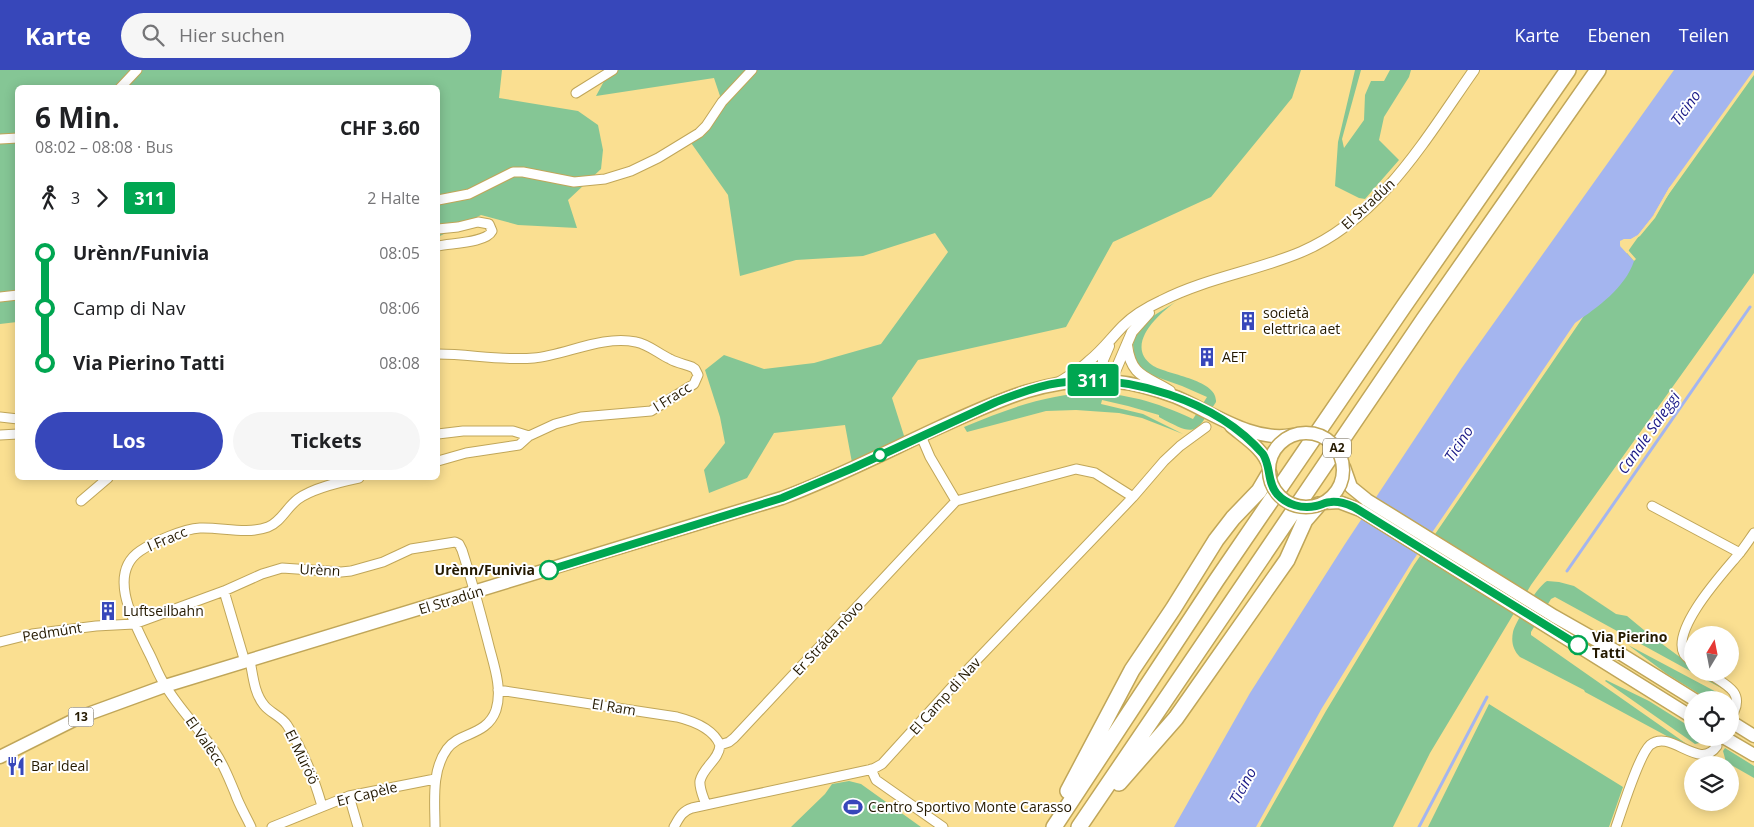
<!DOCTYPE html>
<html lang="de">
<meta charset="utf-8">
<style>
:root{--surface:#fff;--page:#f6f6f6;--text:#202124;--muted:#757577;--accent:#3747ba}
body{margin:0;font-family:"Open Sans",sans-serif;background:var(--page);color:var(--text);height:100vh;display:flex;flex-direction:column;font-size:19px;white-space:nowrap}
*{box-sizing:border-box;margin:0}
p{font-size:16px;color:var(--muted)}
.icon{flex:none;width:28px;height:28px;fill:none;stroke:currentColor;stroke-width:2;stroke-linecap:round;stroke-linejoin:round}
.map{position:relative;flex:1;overflow:hidden}
.sheet{position:absolute;left:15px;top:15px;width:425px;height:395px;display:flex;flex-direction:column;background:var(--surface);border-radius:8px;box-shadow:0 2px 12px #0003}
.sheet>*{flex:none}
.badge{padding:0 10px;border-radius:4px;font-size:18px;line-height:32px}
.needle{width:32px;rotate:10deg}
.buttons{position:absolute;left:1684px;top:556px;display:grid;gap:10px}
.buttons a{display:grid;place-items:center;width:55px;height:55px;border-radius:50%;background:var(--surface);box-shadow:0 2px 12px #0003;font-size:25px}
.map>.badge{position:absolute;translate:-50% -50%;box-shadow:0 0 0 2px #fff}
.legs{display:flex;align-items:center;gap:8px;height:55px;padding:0 20px;font-size:16px}
.legs p{margin-inline-start:auto}
.headline{display:flex;align-items:center;justify-content:space-between;height:85px;padding:0 20px}
h1{font-size:28px;font-weight:700;line-height:38px}
.cta{display:flex;gap:10px;margin-top:auto;padding:10px 20px}
.cta a{flex:1;height:58px;border-radius:30px;background:var(--accent);color:#fff;font-size:20px;font-weight:700;line-height:58px;text-align:center}
.cta a+a{background:var(--page);color:var(--text)}
ul{padding:0 20px;list-style:none}
li{display:flex;align-items:center;gap:18px;height:55px;font-size:19px}
li i{display:grid;place-items:center;width:8px;height:100%;margin:0 6px;background:currentColor}
li i::after{content:'';width:12px;height:12px;margin:-6px;border:4px solid;border-radius:50%;background:var(--surface)}
li p{margin-inline-start:auto}
li:first-child i{background:linear-gradient(#0000 50%,currentColor 0)}
li:last-child i{background:linear-gradient(currentColor 50%,#0000 0)}
header{display:flex;align-items:center;gap:30px;box-sizing:border-box;height:70px;padding:0 25px;background:var(--accent);color:#fff}
header strong{font-size:24px}
nav{display:flex;gap:28px;margin-inline-start:auto;font-size:18px}
.search{width:350px;height:45px;background:var(--page);display:flex;align-items:center;gap:12px;box-sizing:border-box;padding:0 18px;border-radius:28px;color:var(--muted);font-size:19px}
.map>svg:first-child{display:block}
.green{fill:#85c695}
.water{fill:#a4b5ef}
.pier{fill:#fadf91}
.lines{fill:none;stroke-linecap:round;stroke-linejoin:round}
.stream{stroke:#a4b5ef;stroke-width:3}
.minor-casing{stroke:#c0a659;stroke-width:11}
.tertiary-casing{stroke:#c0a659;stroke-width:12}
.primary-casing{stroke:#c0a659;stroke-width:15}
.motorway-casing{stroke:#c0a659;stroke-width:18}
.minor{stroke:#fff;stroke-width:9}
.tertiary{stroke:#fff;stroke-width:10}
.primary{stroke:#fff;stroke-width:12}
.motorway{stroke:#fff;stroke-width:15}
.primary-bridge-casing{stroke:#c0a659;stroke-width:15;stroke-linecap:butt}
.primary-bridge{stroke:#fff;stroke-width:12}
.line-1-casing{stroke:#fff;stroke-width:11}
.line-1{stroke:#00a651;stroke-width:8}
.stop-1-dot{fill:#fff;stroke:#00a651;stroke-width:2.5}
.labels{text-anchor:middle;stroke-width:4;stroke-linejoin:round;paint-order:stroke}
.shield{fill:#fff;stroke:#665e4c;stroke-width:1}
.shield-label{font-size:12px;font-weight:bold;fill:#241900}
.street-label{font-size:14px;fill:#241900;stroke:#fff}
.poi-label{font-size:14px;fill:#241900;stroke:#fff;text-anchor:start}
.stop-label{font-size:14px;font-weight:bold;fill:#241900;stroke:#fff;text-anchor:end}
.water-label{font-size:15px;font-style:italic;fill:#1a1a87;stroke:#fff}
</style>
<header>
<strong>Karte</strong>
<div class="search"><svg class="icon" aria-label="search" viewBox="0 0 24 24"><circle cx="10" cy="10" r="6"/><path d="M15 15l6 6"/></svg>Hier suchen</div>
<nav><a>Karte</a><a>Ebenen</a><a>Teilen</a></nav>
</header>
<div class="map">
<svg width="1754" height="757" viewBox="0 0 1754 757">
<rect width="100%" height="100%" fill="#fadf91"/>
<path class="green" d="M0,0h502l-3,28 79,13 20,14 5,25 -2,19 -33,31 9,28 -59,-3 -37,-10 -43,22v-149h-420l-1,234 -17,2z
M610,0h691l-9,28 -81,99 -98,45 -47,85 -148,33 -26,38 14,44 -53,26 -8,-43 -71,8 -27,45 -38,15 -5,-23 21,-27 -5,-26 -15,-47 19,-15 40,14 50,-6 67,-19 67,-92 -13,-19 -72,23 -67,4 -56,16 -12,-81 -39,-55 33,-38 -8,-24 -118,18z
M1355,0h6l-19,69 2,9 20,-28 1,-25 6,-14h13l6,-11h21l-2,7 -25,40 -5,23 20,20 -34,39 -6,-1 -24,-12 3,-44z
M1754,5v198l-223,312 -101,168 -37,74h-133l66,-116 88,-146 217,-318z
M1177,231c-18,12 -53,44 -25,64 14,10 66,14 64,37 -22,34 -21,34 -57,15v-2l-31,-9 -26,-6 -1,4 42,10 40,20 -41,-16 -23,-5 -43,-3 -30,1 -79,21 -3,-5c86,-36 141,-50 229,-8l14,-22 -25,-11 -34,-12 -11,-11 -3,-8 -1,-11 3,-9 14,-17z
M1547,511l12,1 15,4 42,28 11,2 23,19 42,31v6l10,1 22,15 -1,1 -168,-92 -4,2 -20,33v3l160,112 -2,1 -104,-56 -1,-2 -64,-33c-7,-7 -9,-15 -7,-25 2,-10 25,-46 34,-51z
M1628,575l94,50 3,2 1,3h-17l-42,-26z
M1606,610l43,21 43,27v10l18,1 -2,2 -13,3 -90,-63z
M1489,634l134,83 -14,40h-181z
M1725,678l29,18v12l-28,-16 -3,-11z
M849,711l12,3 60,43h-130l34,-33 7,-10z"/>
<path class="water" d="M1674,0h80l-85,118 -16,28 -15,19 -7,4h-7l-4,7 14,15c-9,27 -36,46 -59,62l-163,239 -90,146 -66,119h-82l76,-134 95,-149 116,-175z"/>
<path class="pier" d="M1673,114l2,1 -4,5 -16,28 -15,18 -8,5 -10,2 14,16 -2,2 -14,-16v-4l4,-2h7l7,-4 15,-19 16,-28z"/>
<g class="lines">
<path class="stream" d="M1567,501l183,-264
M1419,757l68,-130"/>
<g class="minor-casing">
<path id="minor" d="M120,18l17,-18
M576,23l37,-23
M0,69l18,-1
M438,130l31,-6 44,-22h10l51,10 31,-3 26,-8 27,-13 41,-25 7,-7 16,-24 30,-32
M438,159l20,-2 20,-5 11,2 3,7c-6,12 -41,12 -54,15
M0,227l18,-2
M438,284c32,0 63,7 96,4 32,-3 68,-23 102,-16 12,2 23,12 34,17 7,4 14,5 22,8l3,2 3,6 -4,9 -43,27 -70,6 -26,7 -26,12 -10,9 -53,8 -28,8
M0,347l18,2
M438,364l25,-3h50l16,5
M0,365l18,-1
M921,366l9,21 26,44
M81,431l27,-23
M956,431l120,-32 19,4 38,24
M1652,436l88,47
M224,521l21,71
M0,572l32,-8 64,-8 38,-2 90,-33 38,-17 20,-6 59,4 10,-1 32,-9 28,-13 44,-7 4,2 3,6c10,31 18,61 26,92 5,21 15,46 8,68 -9,26 -37,22 -49,39 -16,22 -12,53 -12,78
M250,591c3,14 4,32 14,44 6,8 17,11 23,20 16,25 27,53 35,81
M1692,592c-3,-3 -6,-5 -8,-8 -13,-25 39,-81 54,-99 6,-7 11,-15 16,-22
M1707,602c16,12 37,18 27,40
M498,620l179,27c16,4 36,11 43,28
M720,675l9,-3 5,-4 222,-237
M871,699l5,11 67,47
M349,726l9,31
M706,735c-2,-7 -7,-16 -6,-24 3,-14 19,-21 20,-36
M251,757c-5,-11 -12,-22 -16,-34 -6,-14 -11,-28 -20,-41 -15,-23 -36,-43 -50,-67 -7,-10 -11,-23 -17,-34 -13,-27 -42,-77 -8,-100 13,-9 43,-22 60,-23 22,-1 46,7 68,-1 13,-5 19,-20 30,-28 15,-11 42,-17 61,-21
M272,757l77,-31 86,-17
M674,757c5,-9 8,-16 18,-19l181,-39 9,-5 89,-98 162,-169 31,-36 16,-15 26,-19
M1616,757c6,-17 23,-72 34,-82 21,-17 49,27 67,1"/>
</g>
<g class="tertiary-casing">
<path id="tertiary" d="M1127,275c4,32 19,31 43,46
M1102,310l1,-20 6,-14
M1111,311l21,-49 17,-19
M1058,313c11,-7 22,-13 31,-22 13,-10 23,-24 34,-35 11,-11 25,-19 38,-25 45,-23 95,-30 140,-49 80,-34 125,-114 173,-182"/>
</g>
<g class="primary-casing">
<path id="primary" d="M1231,356c14,12 33,23 38,41
M1344,397l7,20 16,13 187,116 67,38 74,46
M1323,433l16,-1 21,8 332,207
M1730,651l24,15
M1725,668l29,17
M0,687l80,-40 85,-31 617,-188c54,-20 106,-47 158,-71 55,-25 108,-51 170,-46 22,2 45,8 66,16 34,14 77,46 116,38"/>
</g>
<g class="motorway-casing">
<path id="motorway" d="M1119,713l57,-65 111,-158 18,-40 13,-15
M1068,721l64,-121 41,-61 43,-69 17,-22 26,-27 10,-17
M1054,757l162,-246 188,-275 164,-236
M1079,757l345,-508 174,-249"/>
</g>
<use href="#minor" class="minor"/>
<use href="#tertiary" class="tertiary"/>
<use href="#primary" class="primary"/>
<use href="#motorway" class="motorway"/>
<g class="primary-bridge-casing">
<path id="primary-bridge" d="M1269 400a37 37 0 1 1 74 0a37 37 0 1 1-74 0Z"/>
</g>
<use href="#primary-bridge" class="primary-bridge"/>
</g>
<g class="lines">
<g class="line-1-casing">
<path id="line-1" d="M549,500l233,-72 71,-30 143,-66c20,-8 41,-16 62,-19 69,-11 159,18 205,71 8,13 4,28 14,40 10,11 25,15 39,12 5,-1 10,-4 15,-4 8,-1 16,2 23,5l224,138"/>
</g>
<use href="#line-1" class="line-1"/>
</g>
<defs>
<g id="building-bare" transform="scale(1.5)"><path d="M-4-6H4V6H1V3H-1V6H-4ZM-2.5-4.3h1.7v1.8h-1.7ZM.8-4.3h1.7v1.8H.8ZM-2.5-1h1.7V.8h-1.7ZM.8-1h1.7V.8H.8Z" fill="#3747ba" stroke="#fff" stroke-width="2.5" paint-order="stroke"/></g>
<g id="restaurant-bare" transform="scale(1.5)"><path d="M-5-6h1v4h1v-4h1v4h1v-4h1v5L-1.5 .5V6h-2V.5L-5-1ZM5-6V6H3V1.5H1.5Q1.5-4 5-6Z" fill="#3747ba" stroke="#fff" stroke-width="2.5" paint-order="stroke"/></g>
<g id="stadium-bare" transform="scale(1.5)"><path d="M0-5a6.5 5 0 1 0 0 10a6.5 5 0 1 0 0-10ZM-3.5-1.8h7v3.6h-7Z" fill="#3747ba" stroke="#fff" stroke-width="2.5" paint-order="stroke"/></g>
</defs>
<g fill-rule="evenodd">
<use href="#building-bare" x="1248" y="251"/>
<use href="#building-bare" x="1207" y="287"/>
<use href="#building-bare" x="108" y="541"/>
<use href="#restaurant-bare" x="16" y="696"/>
<use href="#stadium-bare" x="853" y="737"/>
</g>
<g class="stop-1-dot">
<circle cx="880" cy="385" r="6"/>
<circle cx="549" cy="500" r="9"/>
<circle cx="1578" cy="575" r="9"/>
</g>
<g class="labels">
<g class="shield">
<rect x="1323" y="368.5" width="28" height="19" rx="4"/>
<rect x="68.5" y="637.5" width="25" height="19" rx="4"/>
</g>
<g class="shield-label">
<text x="1337" y="382">A2</text>
<text x="81" y="651">13</text>
</g>
<g class="street-label">
<text transform="translate(1368 134) rotate(-43)" y="5">El Stradún</text>
<text transform="translate(672 327) rotate(-32)" y="5">I Fracc</text>
<text transform="translate(167 469) rotate(-23)" y="5">I Fracc</text>
<text transform="translate(320 500) rotate(3)" y="5">Urènn</text>
<text transform="translate(451 530) rotate(-17)" y="5">El Stradún</text>
<text transform="translate(52 562) rotate(-9)" y="5">Pedmúnt</text>
<text transform="translate(828 568) rotate(-47)" y="5">Er Stráda nòvo</text>
<text transform="translate(945 626) rotate(-48)" y="5">El Camp di Nav</text>
<text transform="translate(614 637) rotate(9)" y="5">El Ram</text>
<text transform="translate(205 671) rotate(55)" y="5">El Valècc</text>
<text transform="translate(302 687) rotate(64)" y="5">El Müröö</text>
<text transform="translate(367 724) rotate(-14)" y="5">Er Capèle</text>
</g>
<g class="poi-label">
<text x="1263" y="248">società<tspan x="1263" dy="16">elettrica aet</tspan></text>
<text x="1222" y="292">AET</text>
<text x="123" y="546">Luftseilbahn</text>
<text x="31" y="701">Bar Ideal</text>
<text x="868" y="742">Centro Sportivo Monte Carasso</text>
</g>
<g class="stop-label">
<text x="535" y="505">Urènn/Funivia</text>
<text x="1592" y="572" text-anchor="start">Via Pierino<tspan x="1592" dy="16">Tatti</tspan></text>
</g>
<g class="water-label">
<text transform="translate(1686 38) rotate(-54)" y="5">Ticino</text>
<text transform="translate(1649 363) rotate(-55)" y="5">Canale Saleggi</text>
<text transform="translate(1459 374) rotate(-57)" y="5">Ticino</text>
<text transform="translate(1243 716) rotate(-61)" y="5">Ticino</text>
</g>
</g>
</svg>
<div class="buttons">
<a><svg class="needle" viewBox="-14 -14 28 28"><path d="M0-13l5 13h-10z" fill="#e53935"/><path d="M0 13l5-13h-10z" fill="#757577"/></svg></a>
<a><svg class="icon" aria-label="locate" viewBox="0 0 24 24"><circle cx="12" cy="12" r="6"/><path d="M12 2v4M12 18v4M2 12h4M18 12h4"/></svg></a>
<a><svg class="icon" aria-label="layers" viewBox="0 0 24 24"><path d="M12 4l9 5-9 5-9-5zM3 14l9 5 9-5"/></svg></a>
</div>
<b class="badge" style="left:1093px;top:310px;background:#00a651;color:#fff">311</b>
<section class="sheet">
<div class="headline"><div><h1>6 Min.</h1><p>08:02 – 08:08 · Bus</p></div><b>CHF 3.60</b></div>
<div class="legs"><svg class="icon" aria-label="walk" viewBox="0 0 24 24"><circle cx="13" cy="4" r="2"/><path d="M13 8l-2 6 4 7M11 14l-3 7M7 12l3-4h3l4 4"/></svg>3<svg class="icon" aria-label="forward" viewBox="0 0 24 24"><path d="M9 5l7 7-7 7"/></svg><b class="badge" style="background:#00a651;color:#fff">311</b><p>2 Halte</p></div>
<ul>
<li><i style="color:#00a651"></i><b>Urènn/Funivia</b><p>08:05</p></li>
<li><i style="color:#00a651"></i><span>Camp di Nav</span><p>08:06</p></li>
<li><i style="color:#00a651"></i><b>Via Pierino Tatti</b><p>08:08</p></li>
</ul>
<div class="cta"><a>Los</a><a>Tickets</a></div>
</section>
</div>
